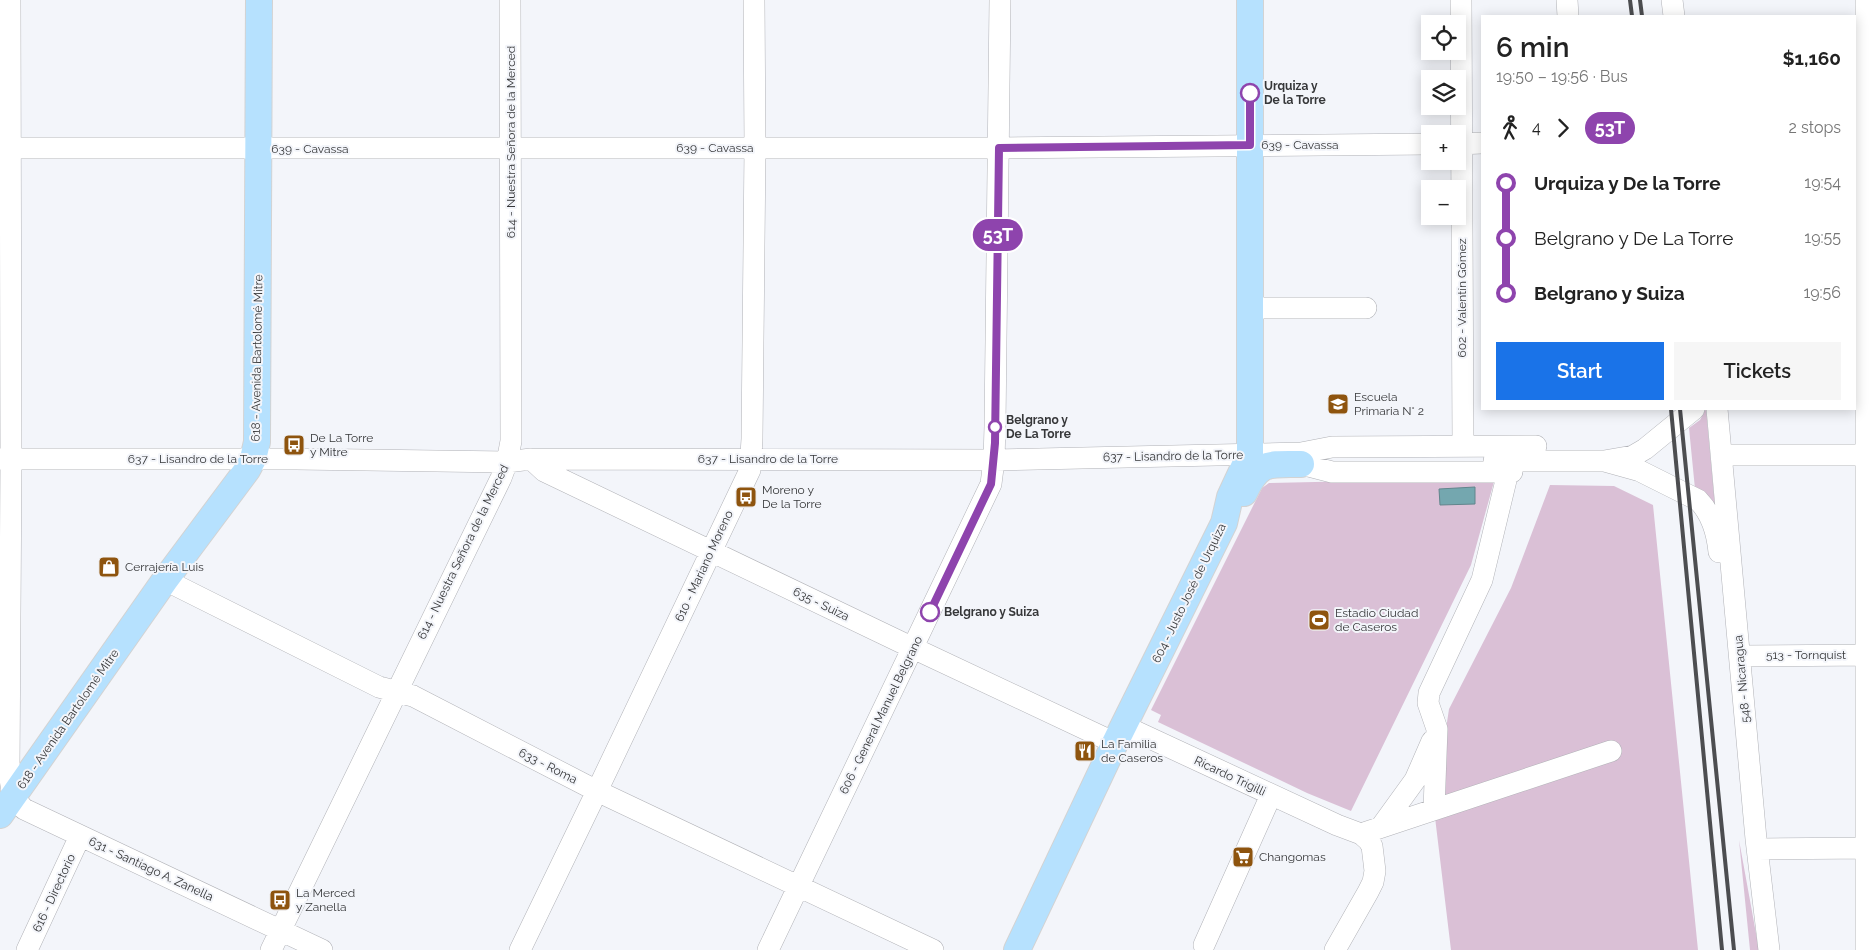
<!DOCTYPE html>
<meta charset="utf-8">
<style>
:root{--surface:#fff;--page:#f6f6f6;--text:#222;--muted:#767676;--accent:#1a73e8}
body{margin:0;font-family:Raleway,sans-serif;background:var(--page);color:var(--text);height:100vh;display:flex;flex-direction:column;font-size:19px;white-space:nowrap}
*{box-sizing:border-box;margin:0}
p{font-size:16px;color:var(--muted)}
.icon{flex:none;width:28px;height:28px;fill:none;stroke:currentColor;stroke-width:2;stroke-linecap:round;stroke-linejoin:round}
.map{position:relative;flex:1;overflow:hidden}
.details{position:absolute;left:1481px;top:15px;width:375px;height:395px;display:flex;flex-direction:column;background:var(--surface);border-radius:0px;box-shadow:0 2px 12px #0003}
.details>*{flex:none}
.badge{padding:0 10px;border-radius:16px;font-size:18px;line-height:32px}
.fabs{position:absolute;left:1421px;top:15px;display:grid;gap:10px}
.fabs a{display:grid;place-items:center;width:45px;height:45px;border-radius:0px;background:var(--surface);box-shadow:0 2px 12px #0003;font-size:25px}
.map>.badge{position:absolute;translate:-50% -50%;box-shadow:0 0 0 2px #fff}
.legs{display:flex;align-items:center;gap:8px;height:55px;padding:0 15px;font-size:16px}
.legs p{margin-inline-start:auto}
.head{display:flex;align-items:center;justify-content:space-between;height:85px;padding:0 15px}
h1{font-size:28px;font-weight:600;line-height:38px}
.button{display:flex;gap:10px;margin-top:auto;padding:10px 15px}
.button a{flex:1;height:58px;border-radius:0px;background:var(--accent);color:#fff;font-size:20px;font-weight:600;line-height:58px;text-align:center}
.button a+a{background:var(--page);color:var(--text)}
ul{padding:0 15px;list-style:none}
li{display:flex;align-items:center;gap:18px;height:55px;font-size:19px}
li i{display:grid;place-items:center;width:8px;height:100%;margin:0 6px;background:currentColor}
li i::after{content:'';width:12px;height:12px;margin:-6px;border:4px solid;border-radius:50%;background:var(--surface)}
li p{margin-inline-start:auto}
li:first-child i{background:linear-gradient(#0000 50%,currentColor 0)}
li:last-child i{background:linear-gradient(currentColor 50%,#0000 0)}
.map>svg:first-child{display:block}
.green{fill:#dac0d6}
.water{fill:#74a7af;stroke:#61858c}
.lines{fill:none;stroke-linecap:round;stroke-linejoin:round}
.minor-casing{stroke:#b1b2b7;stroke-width:22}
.major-casing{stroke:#d3d3d3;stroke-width:28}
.minor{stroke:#fff;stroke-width:21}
.major{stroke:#b6e1fe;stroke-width:26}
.rail{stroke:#4c4d50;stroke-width:4}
.line-1-casing{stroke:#fff;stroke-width:11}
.line-1{stroke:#8e44ad;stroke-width:8}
.stop-1-dot{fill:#fff;stroke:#8e44ad;stroke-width:2.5}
.labels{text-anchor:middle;stroke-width:4;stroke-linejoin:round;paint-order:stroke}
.stop-label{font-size:12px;font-weight:bold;fill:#363739;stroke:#f3f5fa;text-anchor:start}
.street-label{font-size:12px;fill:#363739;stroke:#f3f5fa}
.poi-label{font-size:12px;fill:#363739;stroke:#f3f5fa;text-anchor:start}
</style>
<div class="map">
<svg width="1872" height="950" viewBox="0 0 1872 950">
<rect width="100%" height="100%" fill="#f3f5fa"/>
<path class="green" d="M1706,409l9,97 -20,-17 -6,-61 11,-8z
M1495,478l-24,87 -120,246 -44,-18 -149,-71 3,-7 -10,-5 111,-222 7,-5z
M1550,485l64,1 39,19 45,445h-247l-17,-141 15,-100 62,-121z
M1739,840l20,110h-9z"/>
<path class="water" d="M1475,487v17l-35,1 -1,-16z"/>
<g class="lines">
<g class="minor-casing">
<path id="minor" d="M10,0l1,459 -2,314 4,24 11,12 298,141
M1461,0l2,446
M1567,0l1,16
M1672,0l2,16
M1866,0v950
M1458,144l24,-1
M0,148h999l431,-4
M1250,308h116
M1717,409l39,430 13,111
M1722,455h150
M0,459h296l211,3 24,-3 463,1 307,-7 31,-6 204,-1
M531,459l13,12 369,177 202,95
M1494,461h110l29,-5 12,-7 49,-40
M1604,461l36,10 58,29c14,14 19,32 21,52
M1301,464l31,8h180
M165,580l214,107 34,9 184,95 336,159
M1740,656l132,-1
M1124,726l213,99 24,9 7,6 4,6 3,25 -2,11 -5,10 -33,58
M1434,809l3,-80 -9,-26 1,-10 53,-113 26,-108
M1381,827l34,-47 17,-39
M1361,834l250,-83
M1758,849l114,-1
M1204,945l67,-150
M27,950l53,-114
M271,950l230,-472 6,-16 4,-21 -1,-441
M520,950l77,-159 153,-321 2,-31 3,-291 -1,-148
M768,950l223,-466 3,-24 1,-34 5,-426"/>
</g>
<g class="major-casing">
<path id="major" d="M1244,493c15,-32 24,-29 57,-29
M0,815l165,-235 82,-110 6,-11 4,-17 2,-442
M1017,950l98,-207 109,-220 6,-26 20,-43v-454"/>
</g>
<use href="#minor" class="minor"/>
<use href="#major" class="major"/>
<path class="rail" d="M1630,0l2,16
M1640,0l2,16
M1671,409l51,541
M1680,409l54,541"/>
</g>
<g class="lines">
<g class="line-1-casing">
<path id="line-1" d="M930,612l61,-128 4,-41 4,-295 251,-3v-52"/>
</g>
<use href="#line-1" class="line-1"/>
</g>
<defs>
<g id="school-square" transform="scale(1.125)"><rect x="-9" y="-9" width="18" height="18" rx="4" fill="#8e540e" stroke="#f3f5fa"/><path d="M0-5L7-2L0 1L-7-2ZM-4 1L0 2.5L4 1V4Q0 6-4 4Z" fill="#fff"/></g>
<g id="bus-square" transform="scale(1.125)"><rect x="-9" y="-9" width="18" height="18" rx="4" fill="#8e540e" stroke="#f3f5fa"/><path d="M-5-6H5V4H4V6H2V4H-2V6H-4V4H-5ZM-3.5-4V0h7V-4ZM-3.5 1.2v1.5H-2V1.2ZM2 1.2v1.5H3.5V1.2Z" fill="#fff"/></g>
<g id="shop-square" transform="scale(1.125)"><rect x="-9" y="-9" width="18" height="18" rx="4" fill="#8e540e" stroke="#f3f5fa"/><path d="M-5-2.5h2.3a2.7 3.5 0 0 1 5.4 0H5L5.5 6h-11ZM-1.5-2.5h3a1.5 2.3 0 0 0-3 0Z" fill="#fff"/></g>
<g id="stadium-square" transform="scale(1.125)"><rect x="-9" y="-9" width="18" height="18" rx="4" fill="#8e540e" stroke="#f3f5fa"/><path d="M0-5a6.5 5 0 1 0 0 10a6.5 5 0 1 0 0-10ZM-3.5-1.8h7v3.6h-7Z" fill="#fff"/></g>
<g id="restaurant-square" transform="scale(1.125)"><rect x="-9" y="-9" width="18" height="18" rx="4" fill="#8e540e" stroke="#f3f5fa"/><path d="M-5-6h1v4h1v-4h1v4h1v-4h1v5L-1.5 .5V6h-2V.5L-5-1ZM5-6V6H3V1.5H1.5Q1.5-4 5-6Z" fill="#fff"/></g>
<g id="supermarket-square" transform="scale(1.125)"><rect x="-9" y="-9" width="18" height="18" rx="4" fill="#8e540e" stroke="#f3f5fa"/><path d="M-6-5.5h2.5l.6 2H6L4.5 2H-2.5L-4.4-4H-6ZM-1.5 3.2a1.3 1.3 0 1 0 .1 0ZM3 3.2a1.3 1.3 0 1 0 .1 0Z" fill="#fff"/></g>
</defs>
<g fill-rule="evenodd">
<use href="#school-square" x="1338" y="404"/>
<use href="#bus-square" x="294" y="445"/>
<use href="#bus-square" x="746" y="497"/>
<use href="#shop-square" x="109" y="567"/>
<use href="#stadium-square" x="1319" y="620"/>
<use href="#restaurant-square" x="1085" y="751"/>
<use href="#supermarket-square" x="1243" y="857"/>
<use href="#bus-square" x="280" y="900"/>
</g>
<g class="stop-1-dot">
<circle cx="1250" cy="93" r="9"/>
<circle cx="995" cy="427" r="6"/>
<circle cx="930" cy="612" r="9"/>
</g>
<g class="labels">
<g class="stop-label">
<text x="1264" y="90">Urquiza y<tspan x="1264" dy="14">De la Torre</tspan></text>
<text x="1006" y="424">Belgrano y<tspan x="1006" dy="14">De La Torre</tspan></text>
<text x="944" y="616">Belgrano y Suiza</text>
</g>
<g class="street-label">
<text transform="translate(511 142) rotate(-90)" y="4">614 - Nuestra Señora de la Merced</text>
<text x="1300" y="149">639 - Cavassa</text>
<text x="715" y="152">639 - Cavassa</text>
<text x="310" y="153">639 - Cavassa</text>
<text transform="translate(1462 298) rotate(-90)" y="4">602 - Valentín Gómez</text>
<text transform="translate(257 358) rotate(-89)" y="4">618 - Avenida Bartolomé Mitre</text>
<text transform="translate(1173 456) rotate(-1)" y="4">637 - Lisandro de la Torre</text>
<text x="198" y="463">637 - Lisandro de la Torre</text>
<text x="768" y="463">637 - Lisandro de la Torre</text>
<text transform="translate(463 552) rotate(-64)" y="4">614 - Nuestra Señora de la Merced</text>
<text transform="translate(704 566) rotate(-65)" y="4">610 - Mariano Moreno</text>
<text transform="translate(1189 593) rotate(-64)" y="4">604 - Justo José de Urquiza</text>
<text transform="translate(821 604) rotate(26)" y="4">635 - Suiza</text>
<text x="1806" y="659">513 - Tornquist</text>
<text transform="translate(1742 679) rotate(-95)" y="4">548 - Nicaragua</text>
<text transform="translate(881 715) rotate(-64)" y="4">606 - General Manuel Belgrano</text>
<text transform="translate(68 719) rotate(-55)" y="4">618 - Avenida Bartolomé Mitre</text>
<text transform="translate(548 766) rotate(27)" y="4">633 - Roma</text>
<text transform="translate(1230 776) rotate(25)" y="4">Ricardo Trigilli</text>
<text transform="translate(151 869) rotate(25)" y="4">631 - Santiago A. Zanella</text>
<text transform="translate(54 893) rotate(-65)" y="4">616 - Directorio</text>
</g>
<g class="poi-label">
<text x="1354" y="401">Escuela<tspan x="1354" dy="14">Primaria N° 2</tspan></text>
<text x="310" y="442">De La Torre<tspan x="310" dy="14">y Mitre</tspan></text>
<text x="762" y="494">Moreno y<tspan x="762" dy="14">De la Torre</tspan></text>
<text x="125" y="571">Cerrajería Luis</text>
<text x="1335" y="617">Estadio Ciudad<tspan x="1335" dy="14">de Caseros</tspan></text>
<text x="1101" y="748">La Familia<tspan x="1101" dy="14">de Caseros</tspan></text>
<text x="1259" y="861">Changomas</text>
<text x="296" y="897">La Merced<tspan x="296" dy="14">y Zanella</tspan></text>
</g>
</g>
</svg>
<div class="fabs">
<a><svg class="icon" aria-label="locate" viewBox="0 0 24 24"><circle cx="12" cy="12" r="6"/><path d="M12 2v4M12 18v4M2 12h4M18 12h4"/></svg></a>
<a><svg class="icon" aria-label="layers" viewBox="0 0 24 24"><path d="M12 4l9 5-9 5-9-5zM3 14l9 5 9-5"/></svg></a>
<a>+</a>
<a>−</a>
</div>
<b class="badge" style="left:998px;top:235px;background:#8e44ad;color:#fff">53T</b>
<section class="details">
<div class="head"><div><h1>6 min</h1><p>19:50 – 19:56 · Bus</p></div><b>$1,160</b></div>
<div class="legs"><svg class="icon" aria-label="walk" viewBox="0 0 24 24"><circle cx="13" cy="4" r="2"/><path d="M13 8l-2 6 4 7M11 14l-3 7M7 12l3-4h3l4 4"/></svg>4<svg class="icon" aria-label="forward" viewBox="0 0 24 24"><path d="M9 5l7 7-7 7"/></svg><b class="badge" style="background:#8e44ad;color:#fff">53T</b><p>2 stops</p></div>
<ul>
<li><i style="color:#8e44ad"></i><b>Urquiza y De la Torre</b><p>19:54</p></li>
<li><i style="color:#8e44ad"></i><span>Belgrano y De La Torre</span><p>19:55</p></li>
<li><i style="color:#8e44ad"></i><b>Belgrano y Suiza</b><p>19:56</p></li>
</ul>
<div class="button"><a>Start</a><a>Tickets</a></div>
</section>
</div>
